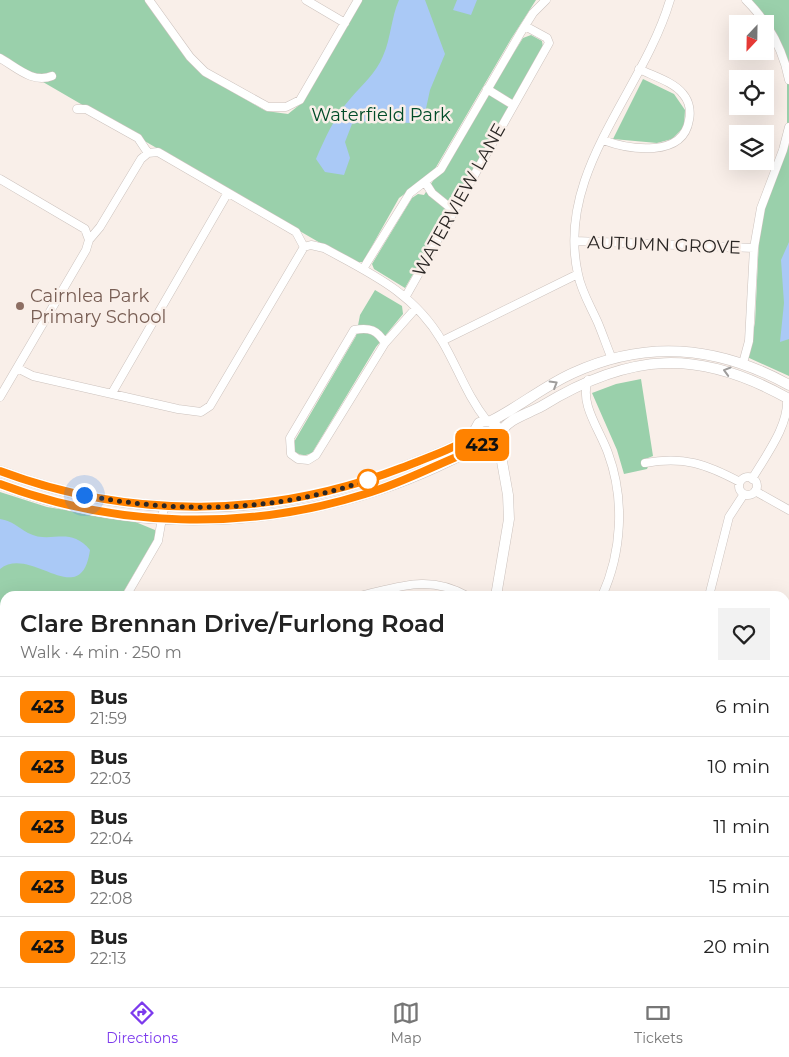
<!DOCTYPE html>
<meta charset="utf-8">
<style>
:root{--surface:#fff;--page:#f2f2f2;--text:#222;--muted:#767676;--line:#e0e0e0;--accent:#7c3aed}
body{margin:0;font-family:Montserrat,sans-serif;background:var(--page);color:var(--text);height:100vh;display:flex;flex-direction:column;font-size:19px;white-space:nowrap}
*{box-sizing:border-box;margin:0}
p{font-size:16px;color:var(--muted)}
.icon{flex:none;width:28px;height:28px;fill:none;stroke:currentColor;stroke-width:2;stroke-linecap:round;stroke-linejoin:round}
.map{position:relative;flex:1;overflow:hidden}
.drawer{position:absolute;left:0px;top:591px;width:790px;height:396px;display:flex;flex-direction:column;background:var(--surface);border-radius:15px 15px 0 0;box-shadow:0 5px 20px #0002}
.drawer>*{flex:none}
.badge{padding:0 10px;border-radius:8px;font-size:18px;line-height:32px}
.needle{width:32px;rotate:202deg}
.buttons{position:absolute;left:729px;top:15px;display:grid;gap:10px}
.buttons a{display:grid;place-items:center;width:45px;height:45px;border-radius:0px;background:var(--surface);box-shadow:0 5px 20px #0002;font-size:25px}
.you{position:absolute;width:25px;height:25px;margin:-12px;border:4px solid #fff;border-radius:50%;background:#1a73e8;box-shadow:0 0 0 8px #1a73e833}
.map>.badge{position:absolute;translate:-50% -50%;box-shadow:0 0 0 2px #fff}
.round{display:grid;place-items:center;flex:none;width:52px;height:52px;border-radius:0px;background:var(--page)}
.summary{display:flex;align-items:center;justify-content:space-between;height:85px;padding:0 20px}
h1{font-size:24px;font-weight:600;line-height:38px}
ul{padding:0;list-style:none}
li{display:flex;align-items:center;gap:15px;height:60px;padding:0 20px;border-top:1px solid var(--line)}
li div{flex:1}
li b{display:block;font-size:19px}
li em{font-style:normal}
li .badge{min-width:55px;font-weight:700;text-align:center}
.dock{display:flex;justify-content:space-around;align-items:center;height:70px;border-top:1px solid var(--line);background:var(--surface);font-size:14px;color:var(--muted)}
.dock a{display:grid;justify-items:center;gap:2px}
.dock .active{color:var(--accent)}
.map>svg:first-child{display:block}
.green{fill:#9ad0ab}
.water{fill:#aac9f6}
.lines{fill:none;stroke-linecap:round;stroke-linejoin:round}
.street-casing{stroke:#ccc2bd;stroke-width:9}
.secondary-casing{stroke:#ccc2bd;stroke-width:11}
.primary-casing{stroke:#af6c64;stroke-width:12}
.street{stroke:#fff;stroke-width:8}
.secondary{stroke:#fff;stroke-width:10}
.primary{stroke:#fabdb6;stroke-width:11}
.oneway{stroke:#9f9d9c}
.line-casing{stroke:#fff;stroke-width:11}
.line{stroke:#ff8200;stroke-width:8}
.walk{stroke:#2a2624;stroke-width:5;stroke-dasharray:0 9}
.education-dot{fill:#8d6e63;stroke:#f9efe9;stroke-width:2}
.stop-dot{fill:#fff;stroke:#ff8200;stroke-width:2.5}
.labels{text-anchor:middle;stroke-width:5;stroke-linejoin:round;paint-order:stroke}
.park-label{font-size:18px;fill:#014c28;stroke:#f9efe9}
.street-label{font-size:18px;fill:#2a2624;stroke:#f9efe9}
.education-label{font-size:18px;fill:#785e54;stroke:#f9efe9;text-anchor:start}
</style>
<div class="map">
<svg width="789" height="987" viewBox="0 0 789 987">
<rect width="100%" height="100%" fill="#f9efe9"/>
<path class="green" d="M0,0h145l43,59 15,16 63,36 22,3 15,-12 59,-102h174l-25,39 -79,135 -33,24 -36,64h-10l-353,-205z
M750,0h39v376l-42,-19 8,-34 4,-84 5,-30 23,-74v-55l-4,-27z
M531,35l11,6 1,6 -138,241 -31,-19 -2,-5 40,-66 6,-4 6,1 99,-157z
M643,79l31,15 11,16 -1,17 -12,12 -15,4 -44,-4z
M375,290l27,16 1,8 -27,33 -64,106c-7,3 -12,3 -18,-2v-9l62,-106 4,-21z
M641,379l12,77 -10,4 6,4 -2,5 -23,5 -7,-24 -25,-57 24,-9z
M0,492l47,15 86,14 22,9v8l-34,58h-116v190l-5,-3z
M394,982h105l8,5h-116z"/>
<path class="water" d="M399,0h26l20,54 -15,36 -5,23 -14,10 -44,-2 -15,3 -7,18 5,16 -6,17 -19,-3 -9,-13c9,-21 19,-43 34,-60 12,-14 26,-26 33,-43 8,-18 8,-38 16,-56z
M457,0h20l-6,15 -18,-5z
M789,242v97l-9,3 4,-39 -3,-43z
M0,519c13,2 17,8 28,14 23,12 41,-8 62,17 -9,63 -59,-6 -90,19z"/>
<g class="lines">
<g class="street-casing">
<path id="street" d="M149,0l41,57 15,15 63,35h18l14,-7 58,-100
M306,0l39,23
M746,0c22,22 37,49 43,80
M0,58c16,9 33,26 52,18
M487,89l26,16
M77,109h9l52,29 10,15
M603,140c27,10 80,18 86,-20 2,-9 0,-19 -6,-26 -9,-12 -30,-18 -44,-25
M0,179l85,50 4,11 -3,10 -86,147
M425,182l7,11 21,17
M89,240l11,-13 41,-68 7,-6 10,-1 138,80 8,15 7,-2 13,3c48,26 90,45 118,93 16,27 25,55 45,80
M575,241l179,7
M363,269l47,-76 31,-24 80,-137 12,-19 13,-13
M406,296l143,-253 -2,-5 -22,-12
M442,341l136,-67
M385,343c-8,-13 -15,-16 -31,-13l-64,108 1,16 7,5 10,1 8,-5 69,-112 31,-35
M612,359c-5,-12 -9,-24 -14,-36 -7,-16 -17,-32 -20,-49 -23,-102 65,-182 92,-274
M743,363l6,-22 5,-93 7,-40 22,-58 6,-23
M17,368l16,8 145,33 23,3 9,-6 94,-159
M588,380c-9,24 12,50 20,73 17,46 14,99 -6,143
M112,393l115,-199
M645,463c39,-7 61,1 95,19
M739 486a9 9 0 1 1 18 0a9 9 0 1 1-18 0Z
M752,479c14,-24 37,-53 35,-81
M755,491l34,19
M126,596l32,-55 6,-34
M359,596c40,-9 70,-22 108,0
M709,596l20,-79 15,-23
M785,670l4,-7
M0,787l5,3
M0,816l5,-9
M785,876l4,1
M785,882l4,13
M0,885l5,3
M169,982l7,5
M510,982l8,5
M387,987l2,-5
M616,987l2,-5
M722,987l3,-5"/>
</g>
<g class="secondary-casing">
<path id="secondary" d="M491,421c28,-14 53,-35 82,-48 74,-34 146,-27 216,12
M499,434c11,-17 27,-19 43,-28 88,-54 157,-58 247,-7
M0,471c130,49 272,48 401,-3 25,-10 51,-18 73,-33
M0,484c147,57 313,44 453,-25 12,-6 34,-11 42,-17l4,-12c-4,-8 -11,-11 -20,-7l-5,9 4,10 7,4
M496,596l13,-77 -1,-24 -10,-56
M280,987l2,-5"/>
</g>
<g class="primary-casing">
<path id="primary" d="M785,908l4,-7
M785,954l4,-7
M740,987l2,-5
M766,987l2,-5"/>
</g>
<use href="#street" class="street"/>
<use href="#secondary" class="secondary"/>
<use href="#primary" class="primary"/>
</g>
<defs><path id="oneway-chevron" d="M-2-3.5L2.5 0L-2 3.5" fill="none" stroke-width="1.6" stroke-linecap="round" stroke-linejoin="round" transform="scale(1.25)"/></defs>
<g class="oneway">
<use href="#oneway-chevron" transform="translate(727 371) rotate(-164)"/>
<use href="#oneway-chevron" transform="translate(554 384) rotate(-31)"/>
</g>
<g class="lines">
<g class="line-casing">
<path id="line" d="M0,471c131,49 272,47 401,-3 25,-10 51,-18 73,-33l4,7 6,4c-40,14 -77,36 -119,48 -118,37 -249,34 -365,-10"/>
</g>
<use href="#line" class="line"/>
<path class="walk" d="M84,495c94,19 193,17 284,-15"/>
</g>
<circle class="education-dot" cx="20" cy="306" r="5"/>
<circle class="stop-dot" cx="368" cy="480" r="10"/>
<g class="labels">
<g class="park-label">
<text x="381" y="121">Waterfield Park</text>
</g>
<g class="street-label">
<text transform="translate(459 200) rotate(-61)" y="6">WATERVIEW LANE</text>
<text transform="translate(664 245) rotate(2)" y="6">AUTUMN GROVE</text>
</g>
<g class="education-label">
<text x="30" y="302">Cairnlea Park<tspan x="30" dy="21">Primary School</tspan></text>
</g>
</g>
</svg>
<div class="buttons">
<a><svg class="needle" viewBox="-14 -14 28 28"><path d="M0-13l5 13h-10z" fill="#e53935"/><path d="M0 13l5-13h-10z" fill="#767676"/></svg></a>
<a><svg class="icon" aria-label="locate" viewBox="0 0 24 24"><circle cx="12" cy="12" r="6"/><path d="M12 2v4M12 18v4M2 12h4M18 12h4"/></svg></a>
<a><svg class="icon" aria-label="layers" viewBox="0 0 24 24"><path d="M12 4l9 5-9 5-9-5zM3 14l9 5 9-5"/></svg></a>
</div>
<div class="you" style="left:84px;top:495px"></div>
<b class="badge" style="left:482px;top:445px;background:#ff8200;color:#111">423</b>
<section class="drawer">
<div class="summary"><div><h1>Clare Brennan Drive/Furlong Road</h1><p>Walk · 4 min · 250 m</p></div><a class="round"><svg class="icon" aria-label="heart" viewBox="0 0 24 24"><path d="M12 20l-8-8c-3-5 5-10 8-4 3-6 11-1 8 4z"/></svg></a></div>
<ul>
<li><span class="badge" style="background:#ff8200;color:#111">423</span><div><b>Bus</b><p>21:59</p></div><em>6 min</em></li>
<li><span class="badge" style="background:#ff8200;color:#111">423</span><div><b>Bus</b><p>22:03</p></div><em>10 min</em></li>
<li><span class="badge" style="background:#ff8200;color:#111">423</span><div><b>Bus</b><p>22:04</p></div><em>11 min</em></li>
<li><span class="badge" style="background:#ff8200;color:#111">423</span><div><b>Bus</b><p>22:08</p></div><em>15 min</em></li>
<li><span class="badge" style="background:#ff8200;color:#111">423</span><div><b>Bus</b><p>22:13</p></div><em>20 min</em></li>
</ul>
</section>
</div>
<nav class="dock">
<a class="active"><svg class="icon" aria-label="directions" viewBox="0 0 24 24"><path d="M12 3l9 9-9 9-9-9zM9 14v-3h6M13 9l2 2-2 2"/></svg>Directions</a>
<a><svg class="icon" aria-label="map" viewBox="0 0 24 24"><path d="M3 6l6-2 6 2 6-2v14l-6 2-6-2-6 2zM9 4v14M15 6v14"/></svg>Map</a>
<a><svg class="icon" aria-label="tickets" viewBox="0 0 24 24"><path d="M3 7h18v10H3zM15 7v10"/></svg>Tickets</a>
</nav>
